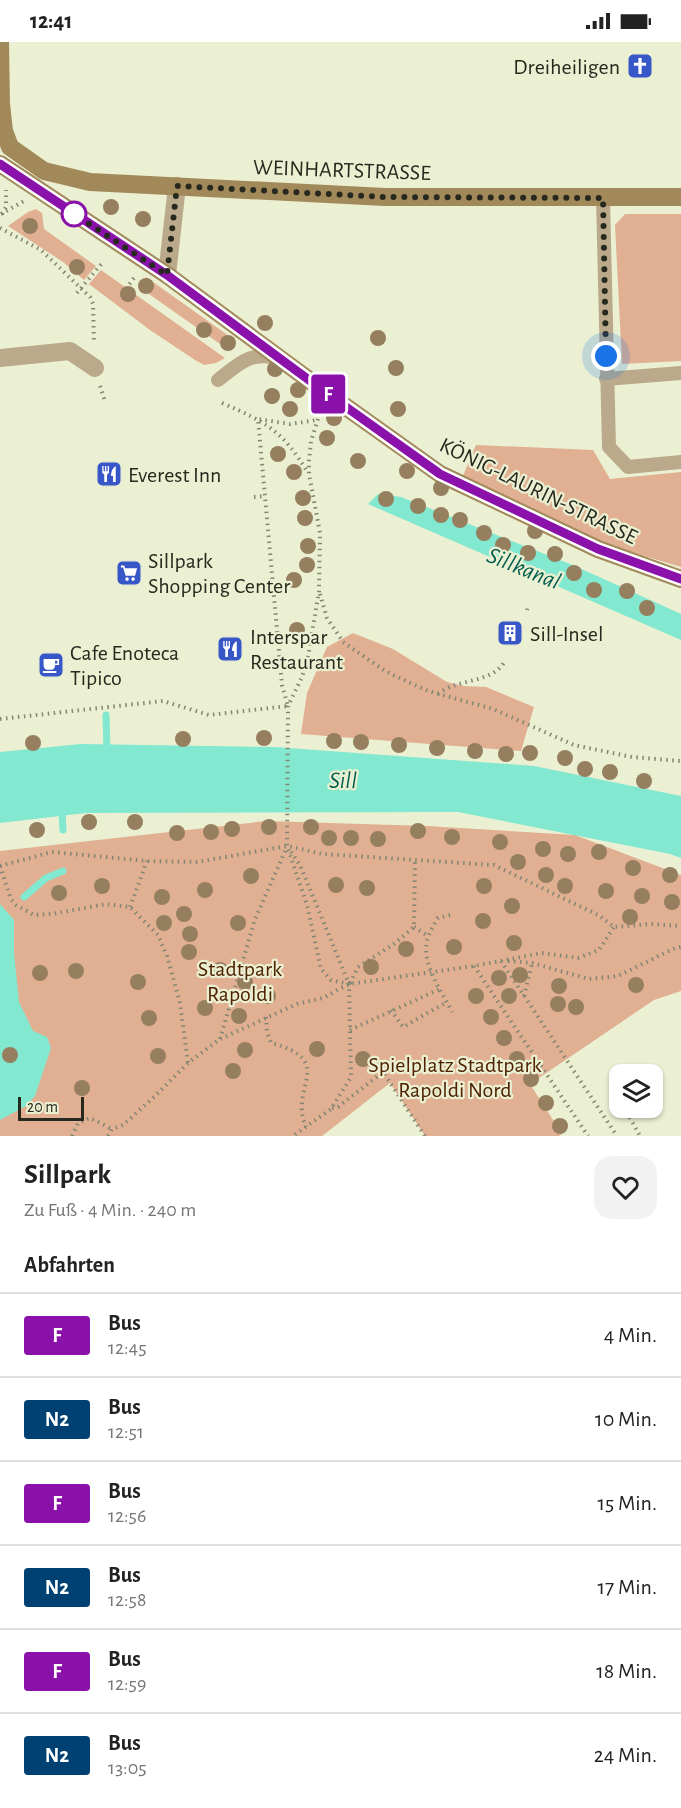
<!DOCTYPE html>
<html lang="de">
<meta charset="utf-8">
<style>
:root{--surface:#fff;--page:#f2f2f2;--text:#222;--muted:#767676;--line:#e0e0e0}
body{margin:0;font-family:"Alegreya Sans",sans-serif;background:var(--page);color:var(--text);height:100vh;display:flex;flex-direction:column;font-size:22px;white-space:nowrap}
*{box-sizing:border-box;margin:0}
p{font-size:20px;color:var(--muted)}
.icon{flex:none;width:33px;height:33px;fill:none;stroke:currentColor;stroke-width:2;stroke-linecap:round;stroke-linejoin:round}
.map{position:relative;height:1094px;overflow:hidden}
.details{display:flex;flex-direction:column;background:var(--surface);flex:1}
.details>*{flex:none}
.badge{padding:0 12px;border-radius:4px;font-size:21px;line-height:39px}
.controls{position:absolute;left:609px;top:1022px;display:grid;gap:12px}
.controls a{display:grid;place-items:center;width:54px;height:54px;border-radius:12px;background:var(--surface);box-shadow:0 2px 4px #0004;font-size:30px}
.scale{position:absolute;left:18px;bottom:15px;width:66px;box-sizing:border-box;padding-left:6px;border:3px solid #27291e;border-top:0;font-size:16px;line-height:21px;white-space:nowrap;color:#27291e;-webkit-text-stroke:4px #ebf0d3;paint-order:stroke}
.you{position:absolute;width:30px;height:30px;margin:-15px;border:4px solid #fff;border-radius:50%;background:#1a73e8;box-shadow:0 0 0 9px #1a73e833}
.map>.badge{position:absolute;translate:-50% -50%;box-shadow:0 0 0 3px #fff}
h2{padding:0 24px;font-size:22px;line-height:54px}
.round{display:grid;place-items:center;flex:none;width:63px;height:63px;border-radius:18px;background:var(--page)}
.head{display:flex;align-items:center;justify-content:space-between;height:102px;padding:0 24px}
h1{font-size:28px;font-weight:700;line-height:45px}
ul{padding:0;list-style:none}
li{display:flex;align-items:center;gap:18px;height:84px;padding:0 24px;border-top:2px solid var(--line)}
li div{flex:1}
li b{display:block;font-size:22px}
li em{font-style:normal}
li .badge{min-width:66px;font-weight:700;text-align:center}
.status{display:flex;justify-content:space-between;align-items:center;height:42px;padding:0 30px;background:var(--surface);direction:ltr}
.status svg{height:16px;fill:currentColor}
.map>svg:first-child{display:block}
.green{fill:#e1b092}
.water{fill:#82e8cf}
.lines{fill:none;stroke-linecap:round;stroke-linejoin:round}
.stream{stroke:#82e8cf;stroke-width:7}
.path{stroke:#828672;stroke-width:4;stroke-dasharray:1.5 4.5;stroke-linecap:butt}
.lane{stroke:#baaa8b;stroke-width:14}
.street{stroke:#baaa8b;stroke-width:18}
.secondary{stroke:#a1895a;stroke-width:18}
.tree{fill:#957f5f}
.line-casing{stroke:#fff;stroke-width:14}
.line{stroke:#8a12aa;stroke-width:9}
.walk{stroke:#27291e;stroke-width:6;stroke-dasharray:0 10.8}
.stop-dot{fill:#fff;stroke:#8a12aa;stroke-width:3}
.labels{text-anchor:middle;stroke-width:4.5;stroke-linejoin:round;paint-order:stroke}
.poi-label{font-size:22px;fill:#27291e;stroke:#ebf0d3;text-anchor:start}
.street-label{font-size:22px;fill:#27291e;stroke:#ebf0d3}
.park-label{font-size:22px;fill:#4e2200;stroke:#ebf0d3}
.water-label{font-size:24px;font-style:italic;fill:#005d4d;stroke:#ebf0d3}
</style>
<div class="status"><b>12:41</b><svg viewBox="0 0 49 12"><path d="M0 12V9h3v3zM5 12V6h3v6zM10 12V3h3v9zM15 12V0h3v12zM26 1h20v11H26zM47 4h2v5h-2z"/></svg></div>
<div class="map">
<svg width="681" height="1094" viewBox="0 0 681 1094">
<rect width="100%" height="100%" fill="#ebf0d3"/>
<path class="green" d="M36,167l6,4 2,16 52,37 -12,14 -21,-18 -55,-36 20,-14z
M625,172h56v147l-59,3 -7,-139z
M101,228l124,88 -9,5 -12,2 -9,-5 -45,-30 -61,-46z
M146,235l83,59 4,8 -3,7 -91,-64z
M476,403l117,5 17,29 71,-7v95l-70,-21 -149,-68z
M353,591l40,16 54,33 17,4 22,1 48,20 -13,44 -220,-17 6,-41 20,-46z
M266,779l161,5 148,9 106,40v116l-27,9 -124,84 32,50 -3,2h-134l-35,-53 -68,53h-322v-285z"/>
<path class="water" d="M378,452l23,3 174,69 106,48v26l-313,-136z
M81,702l194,3 259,19 147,30v62l-11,-4 -212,-42 -372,1 -86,10v-71z
M0,862l14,16v33l5,49 14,29 14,6 4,11 -16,48 -9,10 -26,14z"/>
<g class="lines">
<path class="stream" d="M106,673l1,37
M63,788l-1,-18 3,-2
M24,855l22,-19 17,-7"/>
<path class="path" d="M1,172l23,-13
M2,172l4,-7v-17
M0,186l41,22 49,47 3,7 1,39
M126,247l10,-14
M77,251l26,-31
M100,344l5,15
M222,361c44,19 61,28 86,70
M318,377l-7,22 -2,20v13l11,59 -1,58 -11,66 -6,20 -14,29 -1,140 20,59 14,64 10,11 18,4
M254,455l11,-1
M320,552l7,24 16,24 42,29 23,11 20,9 65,18 81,36 58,12 49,4
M527,568l1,-5
M438,652c19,-16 54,-10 67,-33
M0,677l163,-18 46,14 79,-9 -6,-21 -24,-266 32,5 27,-4
M291,810l9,13 49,119 2,93 -20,32 -38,27
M0,824l52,-14 95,9 50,1 90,-16 36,8 171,11 106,51 14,11 37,-3 30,2
M0,824l11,33 5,6 18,10 18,-1 54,-10 24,3 28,28 9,21 13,47 8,60
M130,865l17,-46
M450,873l-12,3c-3,5 -7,11 -9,17 -11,25 12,55 23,77
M414,885l14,9
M501,919l116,175
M508,919l24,2 57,16 29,-3 57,-28 6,-1
M474,924l114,170
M350,941l8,-16 36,-23 20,-17 1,-67
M524,954l8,-33
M391,968l12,17 44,-25
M266,975l1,15 4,11c67,18 17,44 35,84
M350,988l90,-41
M220,997l35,-120 32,-72
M624,1065l16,29
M332,1066l6,-1 45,-35 42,64
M72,1094l6,-13 12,-5 22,11
M108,1094l4,-7 11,-4 31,-28 34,-34 32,-24 77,-35 26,-6 26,-14 125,-18 68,-13 36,5 21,-8 15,-23"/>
<path class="lane" d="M603,156l6,249 19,20 53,-5
M606,337l75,-6
M218,338c21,-16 32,-29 60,-22"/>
<path class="street" d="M167,233l10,-89
M0,316l70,-7 25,17"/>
<path class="secondary" d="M0,0l1,62 3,27 6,16 34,24 46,11 295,15h296
M0,122l167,111 165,122 108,77 158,75 83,30"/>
</g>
<g class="tree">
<circle cx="111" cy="165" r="8"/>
<circle cx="143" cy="177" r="8"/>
<circle cx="30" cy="184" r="8"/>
<circle cx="77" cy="225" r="8"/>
<circle cx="146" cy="244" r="8"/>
<circle cx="128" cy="252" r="8"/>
<circle cx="265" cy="281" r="8"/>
<circle cx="204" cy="288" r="8"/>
<circle cx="378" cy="296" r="8"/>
<circle cx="228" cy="301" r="8"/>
<circle cx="396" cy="326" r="8"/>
<circle cx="275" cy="327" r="8"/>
<circle cx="298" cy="348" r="8"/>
<circle cx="272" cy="354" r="8"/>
<circle cx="318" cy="363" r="8"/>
<circle cx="290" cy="367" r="8"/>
<circle cx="398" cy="367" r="8"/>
<circle cx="334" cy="376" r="8"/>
<circle cx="327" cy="396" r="8"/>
<circle cx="278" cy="412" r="8"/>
<circle cx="358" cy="419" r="8"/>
<circle cx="407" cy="429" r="8"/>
<circle cx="294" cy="430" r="8"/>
<circle cx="441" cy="446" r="8"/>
<circle cx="303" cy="456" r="8"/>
<circle cx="386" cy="457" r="8"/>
<circle cx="418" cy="464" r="8"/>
<circle cx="441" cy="473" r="8"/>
<circle cx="305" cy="476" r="8"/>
<circle cx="460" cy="478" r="8"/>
<circle cx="535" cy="489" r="8"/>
<circle cx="484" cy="491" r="8"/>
<circle cx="503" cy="503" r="8"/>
<circle cx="308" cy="504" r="8"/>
<circle cx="528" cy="511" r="8"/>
<circle cx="555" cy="512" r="8"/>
<circle cx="307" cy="523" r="8"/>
<circle cx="574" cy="531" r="8"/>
<circle cx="294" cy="538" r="8"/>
<circle cx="594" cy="548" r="8"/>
<circle cx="627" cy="549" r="8"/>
<circle cx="647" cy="566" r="8"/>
<circle cx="297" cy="588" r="8"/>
<circle cx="264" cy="696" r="8"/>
<circle cx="183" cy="697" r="8"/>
<circle cx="334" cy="699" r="8"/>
<circle cx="361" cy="700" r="8"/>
<circle cx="33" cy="701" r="8"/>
<circle cx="399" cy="703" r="8"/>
<circle cx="437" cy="706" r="8"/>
<circle cx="475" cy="709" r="8"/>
<circle cx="530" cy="711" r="8"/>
<circle cx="506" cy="712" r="8"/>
<circle cx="565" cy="716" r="8"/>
<circle cx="585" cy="727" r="8"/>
<circle cx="610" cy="730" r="8"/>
<circle cx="644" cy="739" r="8"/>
<circle cx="89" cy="780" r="8"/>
<circle cx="135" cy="780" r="8"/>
<circle cx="269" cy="785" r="8"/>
<circle cx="311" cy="785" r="8"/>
<circle cx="232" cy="787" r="8"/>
<circle cx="37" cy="788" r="8"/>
<circle cx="418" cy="789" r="8"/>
<circle cx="211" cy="790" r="8"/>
<circle cx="177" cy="791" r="8"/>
<circle cx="452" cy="795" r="8"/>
<circle cx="329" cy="796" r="8"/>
<circle cx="351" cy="796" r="8"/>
<circle cx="378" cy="797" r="8"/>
<circle cx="500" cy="800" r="8"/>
<circle cx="543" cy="807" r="8"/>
<circle cx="599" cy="810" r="8"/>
<circle cx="568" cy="812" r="8"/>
<circle cx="518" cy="820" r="8"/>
<circle cx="633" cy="826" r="8"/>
<circle cx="546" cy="833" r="8"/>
<circle cx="670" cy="833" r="8"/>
<circle cx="251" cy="834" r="8"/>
<circle cx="336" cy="843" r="8"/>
<circle cx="102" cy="844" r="8"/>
<circle cx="484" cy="844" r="8"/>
<circle cx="565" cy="844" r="8"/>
<circle cx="367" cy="846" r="8"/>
<circle cx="205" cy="848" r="8"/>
<circle cx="606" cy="849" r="8"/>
<circle cx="59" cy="851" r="8"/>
<circle cx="642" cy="854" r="8"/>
<circle cx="162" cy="855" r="8"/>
<circle cx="672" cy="860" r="8"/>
<circle cx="512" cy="864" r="8"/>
<circle cx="184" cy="872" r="8"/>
<circle cx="630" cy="875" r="8"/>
<circle cx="483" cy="879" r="8"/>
<circle cx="164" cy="881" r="8"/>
<circle cx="238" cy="881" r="8"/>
<circle cx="190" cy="892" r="8"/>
<circle cx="514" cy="901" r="8"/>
<circle cx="454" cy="905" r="8"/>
<circle cx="406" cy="907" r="8"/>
<circle cx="189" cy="910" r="8"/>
<circle cx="371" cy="925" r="8"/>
<circle cx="220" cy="928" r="8"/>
<circle cx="76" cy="929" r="8"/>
<circle cx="40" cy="931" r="8"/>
<circle cx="520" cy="933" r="8"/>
<circle cx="499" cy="936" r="8"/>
<circle cx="138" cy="940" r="8"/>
<circle cx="245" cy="940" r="8"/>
<circle cx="636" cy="943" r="8"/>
<circle cx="559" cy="944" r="8"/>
<circle cx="268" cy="954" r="8"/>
<circle cx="476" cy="954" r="8"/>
<circle cx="509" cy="954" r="8"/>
<circle cx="558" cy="962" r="8"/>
<circle cx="576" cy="965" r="8"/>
<circle cx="205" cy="966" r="8"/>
<circle cx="239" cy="974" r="8"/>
<circle cx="491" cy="975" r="8"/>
<circle cx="149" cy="976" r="8"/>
<circle cx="504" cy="996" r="8"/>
<circle cx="317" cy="1007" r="8"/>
<circle cx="245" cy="1008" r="8"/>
<circle cx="10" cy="1013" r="8"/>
<circle cx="158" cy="1014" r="8"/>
<circle cx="363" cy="1017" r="8"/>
<circle cx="517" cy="1017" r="8"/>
<circle cx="233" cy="1029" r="8"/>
<circle cx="531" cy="1037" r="8"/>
<circle cx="82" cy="1046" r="8"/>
<circle cx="546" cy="1061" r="8"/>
<circle cx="560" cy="1084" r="8"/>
</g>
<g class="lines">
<g class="line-casing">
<path id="line" d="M0,122l167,111 165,122 108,77 158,75 83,30"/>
</g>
<use href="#line" class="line"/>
<path class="walk" d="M74,172l-6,-4 99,65 10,-89 208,11 218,1 3,158"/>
</g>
<defs>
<g id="church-square" transform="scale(1.35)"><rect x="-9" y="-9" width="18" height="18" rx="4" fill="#3756c7" stroke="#ebf0d3"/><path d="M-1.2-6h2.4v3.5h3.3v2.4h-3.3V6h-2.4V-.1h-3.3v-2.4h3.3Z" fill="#fff"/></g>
<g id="restaurant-square" transform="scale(1.35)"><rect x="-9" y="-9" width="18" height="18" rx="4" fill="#3756c7" stroke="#ebf0d3"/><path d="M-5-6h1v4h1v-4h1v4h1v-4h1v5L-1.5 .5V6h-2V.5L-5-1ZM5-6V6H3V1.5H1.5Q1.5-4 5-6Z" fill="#fff"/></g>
<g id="supermarket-square" transform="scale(1.35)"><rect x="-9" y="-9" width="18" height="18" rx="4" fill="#3756c7" stroke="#ebf0d3"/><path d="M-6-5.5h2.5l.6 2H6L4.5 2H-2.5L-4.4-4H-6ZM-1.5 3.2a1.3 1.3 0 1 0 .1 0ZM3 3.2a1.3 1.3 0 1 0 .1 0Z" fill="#fff"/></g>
<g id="building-square" transform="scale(1.35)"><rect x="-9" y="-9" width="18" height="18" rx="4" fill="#3756c7" stroke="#ebf0d3"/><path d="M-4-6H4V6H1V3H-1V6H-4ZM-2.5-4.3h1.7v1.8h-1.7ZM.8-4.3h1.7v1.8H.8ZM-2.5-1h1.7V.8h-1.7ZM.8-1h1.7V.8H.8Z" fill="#fff"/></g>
<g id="cafe-square" transform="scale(1.35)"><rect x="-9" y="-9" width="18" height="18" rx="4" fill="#3756c7" stroke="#ebf0d3"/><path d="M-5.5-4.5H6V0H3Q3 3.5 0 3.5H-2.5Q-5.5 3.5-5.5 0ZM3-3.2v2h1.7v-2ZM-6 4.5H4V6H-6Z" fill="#fff"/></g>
</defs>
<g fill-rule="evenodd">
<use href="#church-square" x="640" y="24"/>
<use href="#restaurant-square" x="109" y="432"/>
<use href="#supermarket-square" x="129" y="531"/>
<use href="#building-square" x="510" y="591"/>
<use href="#restaurant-square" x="230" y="607"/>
<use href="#cafe-square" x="51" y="623"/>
</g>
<circle class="stop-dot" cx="74" cy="172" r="12"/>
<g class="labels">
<g class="poi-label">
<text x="620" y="32" text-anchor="end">Dreiheiligen</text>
<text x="128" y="440">Everest Inn</text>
<text x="148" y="526">Sillpark<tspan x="148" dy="25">Shopping Center</tspan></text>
<text x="530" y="599">Sill-Insel</text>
<text x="250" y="602">Interspar<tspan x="250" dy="25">Restaurant</tspan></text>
<text x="70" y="618">Cafe Enoteca<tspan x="70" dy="25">Tipico</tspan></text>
</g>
<g class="street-label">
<text transform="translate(342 127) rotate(2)" y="8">WEINHARTSTRASSE</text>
<text transform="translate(539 448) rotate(26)" y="8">KÖNIG-LAURIN-STRASSE</text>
</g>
<g class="park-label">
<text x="240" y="934">Stadtpark<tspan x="240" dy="25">Rapoldi</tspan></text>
<text x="455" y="1030">Spielplatz Stadtpark<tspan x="455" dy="25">Rapoldi Nord</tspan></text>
</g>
<g class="water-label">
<text transform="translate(524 526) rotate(22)" y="8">Sillkanal</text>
<text transform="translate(343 738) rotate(1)" y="8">Sill</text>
</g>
</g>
</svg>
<div class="controls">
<a><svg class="icon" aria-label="layers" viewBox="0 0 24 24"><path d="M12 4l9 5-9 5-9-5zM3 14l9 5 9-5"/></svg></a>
</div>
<div class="scale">20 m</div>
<div class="you" style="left:606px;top:314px"></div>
<b class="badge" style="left:328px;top:352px;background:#8a12aa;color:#fff">F</b>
</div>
<section class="details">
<div class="head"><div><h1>Sillpark</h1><p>Zu Fuß · 4 Min. · 240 m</p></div><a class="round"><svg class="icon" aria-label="heart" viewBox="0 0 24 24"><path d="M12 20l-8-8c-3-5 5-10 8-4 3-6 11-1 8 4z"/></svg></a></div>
<h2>Abfahrten</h2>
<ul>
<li><span class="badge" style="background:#8a12aa;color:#fff">F</span><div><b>Bus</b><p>12:45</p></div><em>4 Min.</em></li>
<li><span class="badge" style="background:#004173;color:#fff">N2</span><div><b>Bus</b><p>12:51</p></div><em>10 Min.</em></li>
<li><span class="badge" style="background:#8a12aa;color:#fff">F</span><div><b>Bus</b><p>12:56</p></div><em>15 Min.</em></li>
<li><span class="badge" style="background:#004173;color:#fff">N2</span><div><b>Bus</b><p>12:58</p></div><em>17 Min.</em></li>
<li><span class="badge" style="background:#8a12aa;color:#fff">F</span><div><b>Bus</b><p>12:59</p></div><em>18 Min.</em></li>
<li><span class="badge" style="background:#004173;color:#fff">N2</span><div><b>Bus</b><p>13:05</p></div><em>24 Min.</em></li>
</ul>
</section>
